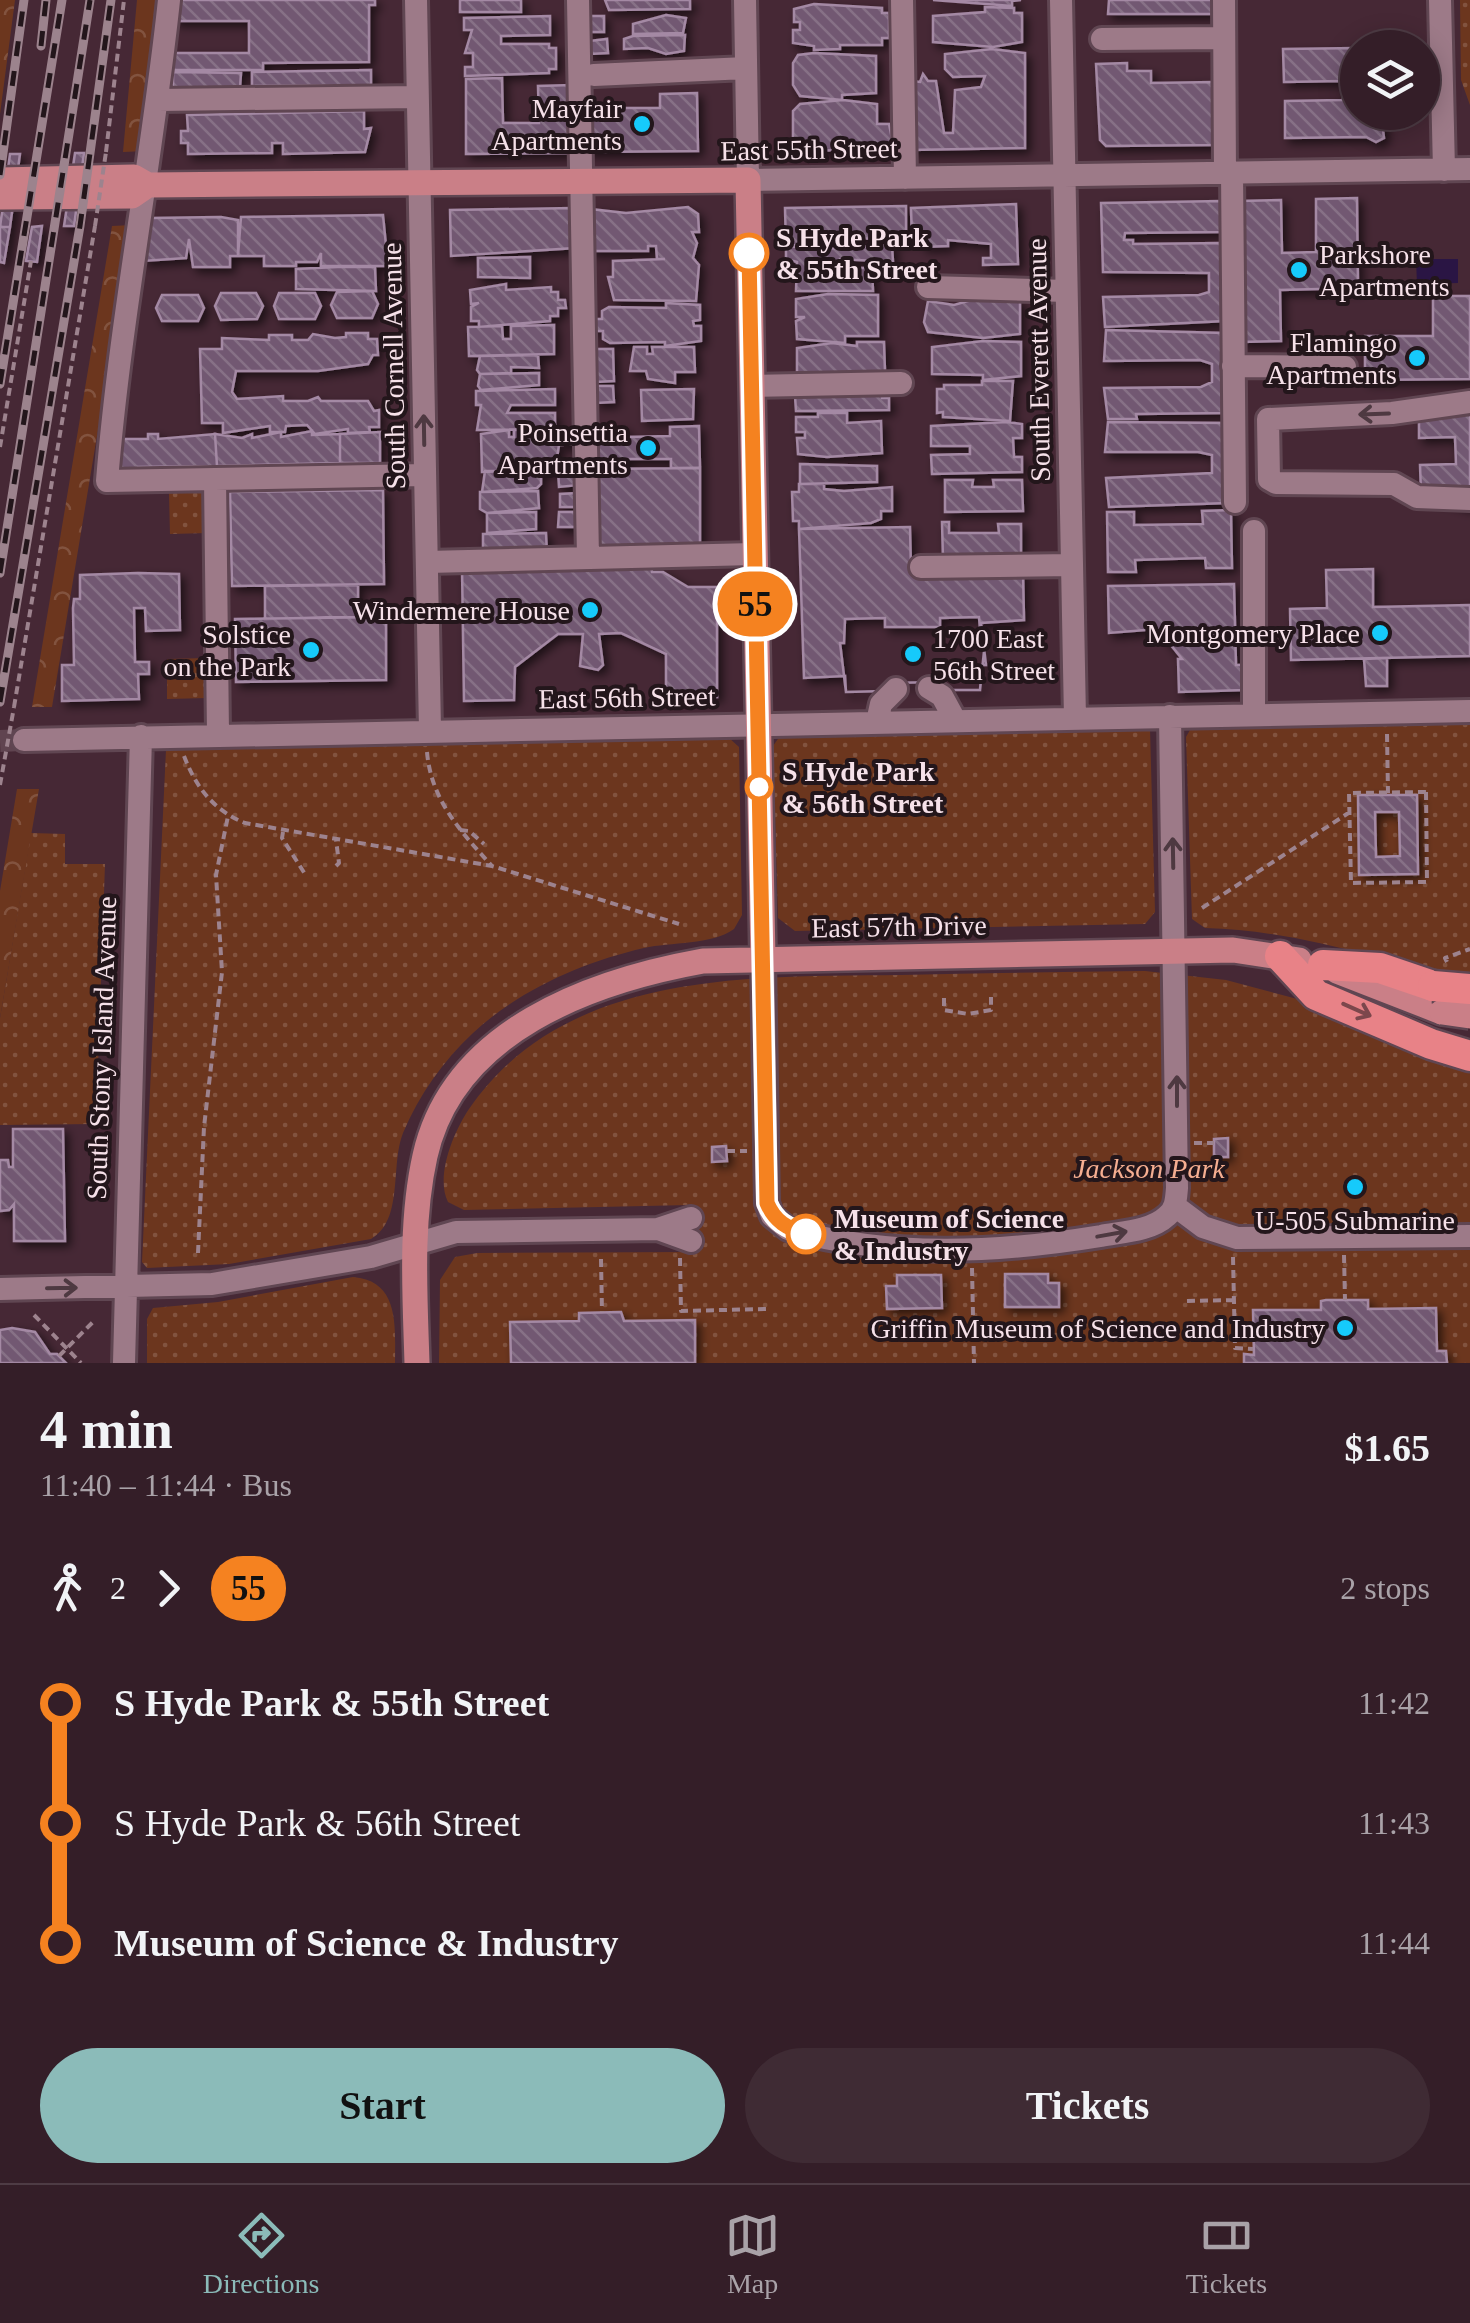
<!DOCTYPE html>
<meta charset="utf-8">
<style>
:root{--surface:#341e28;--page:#3f2b34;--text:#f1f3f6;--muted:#a9a2a8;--line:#4e3c45;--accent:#8bbbb9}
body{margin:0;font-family:"Times New Roman",serif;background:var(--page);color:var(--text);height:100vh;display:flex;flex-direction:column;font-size:38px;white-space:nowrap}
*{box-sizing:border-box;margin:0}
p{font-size:32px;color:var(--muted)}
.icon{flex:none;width:55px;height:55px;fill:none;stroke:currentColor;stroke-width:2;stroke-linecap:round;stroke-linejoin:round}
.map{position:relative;height:1363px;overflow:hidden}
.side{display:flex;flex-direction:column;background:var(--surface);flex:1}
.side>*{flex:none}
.badge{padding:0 20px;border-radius:32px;font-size:35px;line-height:65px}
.tools{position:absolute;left:1340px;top:30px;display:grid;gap:20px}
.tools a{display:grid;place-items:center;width:100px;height:100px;border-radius:50%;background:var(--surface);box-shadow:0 5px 25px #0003,0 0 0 2px var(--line);font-size:50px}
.map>.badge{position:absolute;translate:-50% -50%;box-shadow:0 0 0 5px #fff}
.legs{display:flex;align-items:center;gap:15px;height:110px;padding:0 40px;font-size:32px}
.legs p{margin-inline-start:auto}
.overview{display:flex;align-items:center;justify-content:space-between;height:170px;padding:0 40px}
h1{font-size:55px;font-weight:800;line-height:75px}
.button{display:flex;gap:20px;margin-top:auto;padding:20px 40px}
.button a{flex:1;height:115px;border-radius:60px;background:var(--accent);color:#111;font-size:40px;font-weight:800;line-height:115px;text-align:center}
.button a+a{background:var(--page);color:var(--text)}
ul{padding:0 40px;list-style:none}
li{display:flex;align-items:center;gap:35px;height:120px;font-size:38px}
li i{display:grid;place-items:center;width:15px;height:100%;margin:0 12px;background:currentColor}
li i::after{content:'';width:25px;height:25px;margin:-12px;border:8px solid;border-radius:50%;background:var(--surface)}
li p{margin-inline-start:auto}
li:first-child i{background:linear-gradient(#0000 50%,currentColor 0)}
li:last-child i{background:linear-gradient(currentColor 50%,#0000 0)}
.dock{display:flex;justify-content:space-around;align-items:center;height:140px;border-top:2px solid var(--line);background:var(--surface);font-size:28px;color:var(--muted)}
.dock a{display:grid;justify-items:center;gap:5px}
.dock .active{color:var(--accent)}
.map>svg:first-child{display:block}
.green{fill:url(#green-dots)}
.forest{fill:url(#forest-crowns)}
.water{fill:#2a1544}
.building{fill:url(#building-back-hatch);stroke:#a489a4;stroke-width:2.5;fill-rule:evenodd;filter:url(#shadow)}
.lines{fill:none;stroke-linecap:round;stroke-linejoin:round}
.minor-tunnel{stroke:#604450;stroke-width:22;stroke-dasharray:22 11;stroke-linecap:butt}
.minor-casing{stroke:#604652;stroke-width:28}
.major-casing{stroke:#604652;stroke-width:30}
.highway-casing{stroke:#604652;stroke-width:35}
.path{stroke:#9d838e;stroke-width:4;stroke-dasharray:8 5;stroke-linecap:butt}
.minor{stroke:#9d7a88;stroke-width:22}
.major{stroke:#ca7f87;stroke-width:25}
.highway{stroke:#e88287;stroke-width:30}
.rail-casing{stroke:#9c838d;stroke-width:9}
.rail{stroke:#23161b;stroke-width:5;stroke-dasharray:15;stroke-linecap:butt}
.major-bridge-casing{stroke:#604652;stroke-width:30;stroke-linecap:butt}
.highway-bridge-casing{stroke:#604652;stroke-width:35;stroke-linecap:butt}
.path-bridge{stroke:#9d838e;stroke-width:4;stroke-dasharray:8 5;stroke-linecap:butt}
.major-bridge{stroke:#ca7f87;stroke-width:25}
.highway-bridge{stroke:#e88287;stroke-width:30}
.oneway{stroke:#4e3941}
.oneway2{stroke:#7c474c}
.line-1-casing{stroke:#fff;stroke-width:22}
.line-1{stroke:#f58220;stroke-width:15}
.poi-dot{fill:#16cafb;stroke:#23161b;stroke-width:4}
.stop-1-dot{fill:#fff;stroke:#f58220;stroke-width:5}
.labels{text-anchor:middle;stroke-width:8;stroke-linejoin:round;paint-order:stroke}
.poi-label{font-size:28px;fill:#f6e1e9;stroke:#23161b;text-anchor:end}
.street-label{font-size:28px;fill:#f6e1e9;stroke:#23161b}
.stop-label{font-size:28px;font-weight:bold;fill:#f6e1e9;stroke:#23161b;text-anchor:start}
.park-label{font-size:28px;font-style:italic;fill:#f5ae91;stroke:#23161b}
</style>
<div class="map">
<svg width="1470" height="1363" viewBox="0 0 1470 1363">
<defs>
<pattern id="green-dots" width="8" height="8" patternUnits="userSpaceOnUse" patternTransform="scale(2.5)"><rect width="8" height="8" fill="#6c361e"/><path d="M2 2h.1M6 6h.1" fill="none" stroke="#82533f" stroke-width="1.8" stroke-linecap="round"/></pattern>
<pattern id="forest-crowns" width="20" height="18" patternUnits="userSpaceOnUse" patternTransform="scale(2.5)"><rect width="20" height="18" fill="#6c361e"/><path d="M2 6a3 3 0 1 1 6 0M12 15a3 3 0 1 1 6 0" fill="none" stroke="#82533f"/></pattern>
<pattern id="building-back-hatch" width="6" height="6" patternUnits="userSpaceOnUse" patternTransform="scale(2.5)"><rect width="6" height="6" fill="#725972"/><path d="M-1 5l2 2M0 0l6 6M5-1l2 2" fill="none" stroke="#877186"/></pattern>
<filter id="shadow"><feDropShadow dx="4.5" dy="4.5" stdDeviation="5" flood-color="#0009"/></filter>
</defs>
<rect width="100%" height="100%" fill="#462835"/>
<path class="green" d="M1460,0h10v105l-9,-25z
M208,492l1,41 -39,1 -1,-41z
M207,658l1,40 -41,1v-40z
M1470,724v255c-89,-18 -173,-49 -265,-51l-13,-9 -6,-182 4,-7z
M1150,729l5,183 -10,12 -350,7 -17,-13 -5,-172 7,-10z
M729,738l10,9 3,168 -8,14c-22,16 -64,13 -90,19 -61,14 -125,42 -171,85 -30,28 -54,62 -70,100 -13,33 1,87 -32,106l-142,25 -82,4 -5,-6 24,-512z
M31,833l34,1v30h40l-9,260 -96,1v-107z
M1145,971l81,9 75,20 97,39 42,25 30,6v293h-1031l1,-83 15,-23 22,-4 215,-1 -2,-47 -226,5 -16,-8c-13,-26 6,-71 21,-93 96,-140 282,-132 432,-134 82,-2 163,-3 244,-4z
M353,1277c47,4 42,49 42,86h-248v-44l6,-11 65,-6z"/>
<path class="forest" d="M0,0h15l-15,114z
M137,0h25l-17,151 -22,1z
M132,225l-80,482h-20l80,-481z
M17,789h22l-39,229v-127z"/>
<path class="water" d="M1416,259h42v24l-41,1z"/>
<path class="building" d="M176,0h199v5h-6v57l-106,1v7h-95l1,-17h80v-32h-75z
M460,0h61v12h-61z
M605,0h85v9l-81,1z
M933,0h88l-9,1v5z
M1109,0h104v14h-105z
M814,4l68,4v5h7v25h-7v7h-42v4l-26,1v-4l-21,-3v-13h7v-8h-6v-13z
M985,7l29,1v5h8v29l-29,5 -60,-5v-26l52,-4z
M666,15l20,3 -3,15 -50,1v-10z
M550,16v19l-49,1v8h48v4h7v21h-7v4l-84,3v-9h8v-14h-8l7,-23h-8v-12z
M587,16h17v16h-17z
M685,35l-1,16 -18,3 -18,-6 -24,1v-10l9,-3z
M607,39l1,14 -18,1 -1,-13z
M1358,48v64h23l3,26 -8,4 -10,-5 -81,1v-37l58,-1 -1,-19 -58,1 -1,-33z
M992,49l33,4v95l-116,2 3,-69 8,1 3,-8 5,7h8l8,52h9l2,-43 26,-3 4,-11 -32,1 -8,-8v-15z
M814,53l62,3v37l-34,2v5l-42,-4 -7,-11v-22l5,-8z
M1127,63v8h24v12l64,-1 1,63 -110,1 -6,-6 -4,-76z
M371,70v15l-119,1v-14z
M173,72l68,1 -1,15h-67z
M502,78l1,45h36l-1,-37 34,-1 2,68 -108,1v-75z
M697,93l1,58 -112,1 -1,-44h75v-14z
M843,100l34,4v20h12l5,25 -94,2 -7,-7v-33l7,-7z
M364,111v18l7,-1 -6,24 -82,2v-11h-11v10l-84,1v-11h-7v-12h7l-1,-16z
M75,153h9l-10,73h-10z
M10,154h10l-10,73h-10z
M1357,198l1,90 -78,2 1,51 -40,1 -2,-141 42,-1 1,53 34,-1v-53z
M1222,201l1,31 -98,1 -1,7h9v4l91,-1 1,78 -120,6 -2,-30 96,-2 10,-3v-19l-106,-1 -2,-69z
M1016,204l2,60 -35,1v-7h8v-14l-43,-4v6l-25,1v-7h-11l-1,-32z
M906,206v35l-80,-5 -7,7 -33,3 -1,-38z
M688,207l10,7 1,18h-7l5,11 -4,15 6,7 -3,36 -82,-1 -6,-23h5v-16l52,-2h-8l-1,-13h-8v5h-58v-42l36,4z
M574,208l1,40 -124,8 -1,-46z
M383,215l5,51h-67v-13l-4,9h-21v4h-32v-10h-26l3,-39z
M221,217l17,3v36h-8v11h-37l-4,-28 -3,19 -43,3 8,-43z
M42,226l-5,36 -11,-1 6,-34z
M0,227h10l-6,36 -4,-1z
M892,245l1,17 -53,-3v9h32l1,23h-77l1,-29 -11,-3v-13l37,3z
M530,257v21l-52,-1v-19z
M337,267h38l1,24 -80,-2v-20z
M506,284v6l45,-3v5h7v8h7l1,8h-8v8h-8v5l-71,6v-6h-8v-14l8,-4 -8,1 -1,-14z
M372,291l6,13 -6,14h-35l-6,-13 6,-13z
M221,293h35l7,13 -6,13 -36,1 -6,-14z
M279,293h36l6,13 -6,13h-36l-5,-13z
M828,294l50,1v41h-33v7l-48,-4 -1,-18 9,-4h-9v-18z
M162,295h36l6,13 -6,13h-36l-6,-13z
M1433,296h37v83l-105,1v-44h68z
M975,299l45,2v33l-37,4 -55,-6 -4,-10 4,-21 26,4z
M666,303l34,2v15l-7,1 1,5h7v15l-36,5v-4l-55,1 -7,-4v-8h-8v-12h7v-8l7,-4 57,1z
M554,325v29l-85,2 -1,-29 34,-1 1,13h8v-13z
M1106,330l120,3 1,80 -91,1 1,5h-29l-4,-31 97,-1 11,-5v-18l-12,-4 -96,1z
M346,333h22v6h9l1,16h-5l-5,9 -50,7h-82l-4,21 5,7 46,-3v5h25l10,-4 3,4h47l6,10 5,-1v17h-10l1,5 -22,1v-4l-33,5 -8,-9 -21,1 -1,6h-15v-6l-47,7v-10h-21l-2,-74h22v-11l47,2v-5h23v5h16l5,-6 22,4 11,-1z
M983,341l38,1v34l-38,4v-5l-51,-1v-27z
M857,342h27l1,30 -88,1v-25l35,-5 25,3z
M634,347h13v7h6l-1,-7h42l1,25h-20v11l-27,-4 -2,-8h-16z
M595,349h18l1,32 -18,1z
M538,355l1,13 -28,-1v6l-31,1 -3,-4 3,-14z
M539,373v12l-58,5 -3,-4 2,-12z
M982,381h31l-3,40 -67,-4v-5l-6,1v-24h7v-4h38z
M596,386h17l1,16 -18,1z
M555,389v16h-44l-4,8h48v16l-78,1 4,-25h-5v-14z
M694,389l-1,30 -51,2 -1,-31z
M882,392v6h7v12l-93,1 -1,-15z
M1470,394v113l-49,-14 -1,-28 36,-1 -1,-27 -36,1v-29z
M818,413h29v10l34,-2 1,32 -55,4 -29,-3 -1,-16h8v-6h-9v-15h22z
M1007,422l15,2v14h-9l1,19h8v15l-90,2 -1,-19 39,-1v-8h-39v-20z
M1108,422l119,1 1,80 -119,4 -3,-29 106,-5v-18l-14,-3h-93z
M699,426l1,42h-29v-9h-44v10h-29l-1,-41h28l1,9 44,-1v-9z
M554,429v16h5l-4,26h-41v-6h-5v6l-27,1 -1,-38 28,-4v7h5v-7z
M577,429l1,15 -17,1v-15z
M312,431v4l28,-1v29l-123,3 -2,-32 27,4 10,-4v4l29,-6v5z
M380,432v31h-40v-29z
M148,434h10v5l57,-5 2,32 -79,1v9h-20l-1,-37h31z
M800,464l77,2v16l-77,2z
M700,468v80l-102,1v-80z
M578,469l1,16 -20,2 -1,-16z
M485,471h56v13l-4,4 -55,4z
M945,480h28l-1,7h22l-1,-7h29l1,31 -78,1z
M799,484h25v5l20,2 48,-4v24h-11v8l-10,4 -72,6v-8h-6l-1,-29h7z
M383,490l1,94 -152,2 -2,-94z
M538,491l1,17 -52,5 -7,-4v-17z
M577,493l1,14h-18v-13z
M1231,510l1,58h-26l-1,-10 -70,2 1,12h-28l-1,-60h27v13l69,-1 -1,-13z
M536,512v17l-49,4v-20z
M559,512h18v15h-19z
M942,522h7v11h50l-1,-9h23v35l-78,1z
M910,527l1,43h112l1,50 -43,3 5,42h-4l-2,25h-39v-8l-55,1v8l-40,1 -1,-16 -41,2 -5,-149z
M546,533l1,21 -64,1v-21z
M651,564l1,8h11l25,15h29v110h-51v-43l-45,-21 -22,1 4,31 -5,5 -18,-4 3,-32h-25l-43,33 -1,33 -50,1 -2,-134z
M1373,569v38l97,-2v51l-179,4 -1,-51 37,-1 -1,-38z
M138,573l41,1 1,56 -34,1 -1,-23h-11l1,54h14v12h-11l1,25 -77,2v-36h12l-1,-57 1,-9h6v-24z
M1234,584l2,81h9v25l-66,2 -1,-33h4l-24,-30 -49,4 -1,-47z
M358,585v32l-93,2v-33z
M386,617v63l-150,2 -1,-63z
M979,617l2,25h4l-5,48h-39v-8l-55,1v8l-40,1 -6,-49h4l1,-24 40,-1v9h55v-9z
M1387,658v28h-21l-2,-27z
M1358,795h59l1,79 -59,1zM1375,812h24l1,44 -24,1z
M13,1129h50l2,112h-51v-37l-5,6 -9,1v-51h8l1,7h4z
M1228,1138v19h-14v-18z
M726,1146l1,15 -15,1v-15z
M1005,1274h43v9h11v24h-54z
M897,1275h44l1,33 -55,1 -1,-23h11z
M1326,1300h42v9l68,-1 1,43h9l1,12h-203v-9l10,1 -1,-45h68v-9z
M621,1312l3,9 71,-1v43h-184l-1,-41 69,-1v-8z
M12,1328l23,4 15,22h7l9,9h-66v-33z"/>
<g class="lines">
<path class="minor-tunnel" d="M0,741l24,-1"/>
<g class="minor-casing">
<path id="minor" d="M169,0c-17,161 -49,320 -62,481l318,-6
M416,0l14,730
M578,0l10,558
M745,0l3,180 722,-11
M902,0l3,178
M1061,0l14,718
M1224,0l1,173
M1440,0l4,170
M1102,39l122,-1
M594,75l152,-7
M158,100l259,-3
M1232,173l3,329
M928,287l138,4
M1233,366l112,1
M751,386l150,-3
M1470,402l-78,11 -124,6 1,60 7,4 118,1 23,13 53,2
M215,479l3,255
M1254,531v183
M427,562l327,-8
M921,567l151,-2
M929,688l13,8 13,24
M877,722l4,-18 15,-15
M24,740l1446,-29
M763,958l4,245 5,13 16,13c102,29 209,24 313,7 21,-4 50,-5 66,-20 9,-7 9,-17 10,-28l-7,-472
M1175,1206l28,21 34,11 233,-2
M658,1229l33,12
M0,1289l212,-5 159,-27 85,-25 202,-3 33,-11
M124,1363l17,-627"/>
</g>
<g class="major-casing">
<path id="major" d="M0,180l134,-3 14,8 600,-5 15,778
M0,197l132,-1 16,-11
M1337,971l105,41
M417,1363c-2,-68 -7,-140 8,-207 28,-126 167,-175 278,-195l530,-11 66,10"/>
</g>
<g class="highway-casing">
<path id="highway" d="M1280,956l36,39 115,49 39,12
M1323,965l57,3 53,18"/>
</g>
<path class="path" d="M106,152l18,-152
M0,447l31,-186
M14,707l81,-481
M1387,734l1,59
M427,752c4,48 34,80 65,114
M184,756c12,31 29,54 61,67l247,43 187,58
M1426,792l1,90 -76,1 -2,-90z
M460,830l9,1 15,13
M283,832l-1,6 23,36
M336,866l3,-3 -3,-23
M1202,908l148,-96
M1447,962l-2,-4 25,-9
M944,998v12l24,4 23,-4v-13
M1194,1143h20
M727,1151h20
M198,1253l6,-126 18,-155 -6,-97 12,-59
M1344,1255l1,45
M1233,1257l2,91 18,1
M680,1258l1,53 85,-2
M601,1259l1,53
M972,1268l2,95
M1187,1301l46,-1
M34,1315l47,48
M59,1356l35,-35"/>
<use href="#minor" class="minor"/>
<use href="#major" class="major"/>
<use href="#highway" class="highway"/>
<g class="rail-casing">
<path id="rail" d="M41,46l5,-46
M0,175l24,-175
M0,384l62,-384
M0,573l90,-573
M0,702l80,-476 31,-226"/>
</g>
<use href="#rail" class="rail"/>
<g class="major-bridge-casing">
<path id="major-bridge" d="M1442,1012l28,4"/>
</g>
<g class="highway-bridge-casing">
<path id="highway-bridge" d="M1433,986l37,3"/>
</g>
<path class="path-bridge" d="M95,226l11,-74
M0,785l14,-78"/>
<use href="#major-bridge" class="major-bridge"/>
<use href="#highway-bridge" class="highway-bridge"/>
</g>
<defs><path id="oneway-shaft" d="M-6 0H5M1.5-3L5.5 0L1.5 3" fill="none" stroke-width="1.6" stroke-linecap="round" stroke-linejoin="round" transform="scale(2.5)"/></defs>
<g class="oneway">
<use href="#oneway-shaft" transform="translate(1374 414) rotate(178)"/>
<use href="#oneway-shaft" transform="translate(424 430) rotate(-91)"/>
<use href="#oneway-shaft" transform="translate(1173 853) rotate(-91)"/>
<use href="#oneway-shaft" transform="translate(1177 1091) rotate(-90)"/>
<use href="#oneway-shaft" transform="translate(1112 1234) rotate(-10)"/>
<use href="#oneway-shaft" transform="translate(62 1288) rotate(-1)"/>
</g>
<use class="oneway2" href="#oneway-shaft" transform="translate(1357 1010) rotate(24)"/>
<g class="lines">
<g class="line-1-casing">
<path id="line-1" d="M749,253l18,950c8,19 20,25 39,31"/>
</g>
<use href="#line-1" class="line-1"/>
</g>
<g class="poi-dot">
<circle cx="642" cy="124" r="10"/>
<circle cx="1299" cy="270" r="10"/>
<circle cx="1417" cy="358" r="10"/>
<circle cx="648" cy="448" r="10"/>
<circle cx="590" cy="610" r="10"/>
<circle cx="1380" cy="633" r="10"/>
<circle cx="311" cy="650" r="10"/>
<circle cx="913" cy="654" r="10"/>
<circle cx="1355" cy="1187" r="10"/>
<circle cx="1345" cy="1328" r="10"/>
</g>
<g class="stop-1-dot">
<circle cx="749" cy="253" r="18"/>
<circle cx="759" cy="787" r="12"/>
<circle cx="806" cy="1234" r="18"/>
</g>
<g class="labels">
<g class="poi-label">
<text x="622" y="118">Mayfair<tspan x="622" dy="32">Apartments</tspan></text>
<text x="1319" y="264" text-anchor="start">Parkshore<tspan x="1319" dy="32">Apartments</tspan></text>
<text x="1397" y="352">Flamingo<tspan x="1397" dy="32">Apartments</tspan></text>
<text x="628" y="442">Poinsettia<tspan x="628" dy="32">Apartments</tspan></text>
<text x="570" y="620">Windermere House</text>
<text x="1360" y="643">Montgomery Place</text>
<text x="291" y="644">Solstice<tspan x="291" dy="32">on the Park</tspan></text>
<text x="933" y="648" text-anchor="start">1700 East<tspan x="933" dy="32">56th Street</tspan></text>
<text x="1355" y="1230" text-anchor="middle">U-505 Submarine</text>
<text x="1325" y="1338">Griffin Museum of Science and Industry</text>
</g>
<g class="street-label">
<text transform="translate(809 149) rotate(-1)" y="10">East 55th Street</text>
<text transform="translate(1038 360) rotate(-91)" y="10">South Everett Avenue</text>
<text transform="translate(393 366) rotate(-91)" y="10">South Cornell Avenue</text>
<text transform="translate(627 697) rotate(-1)" y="10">East 56th Street</text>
<text transform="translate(899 926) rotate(-1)" y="10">East 57th Drive</text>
<text transform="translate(101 1048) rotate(-88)" y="10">South Stony Island Avenue</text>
</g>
<g class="stop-label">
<text x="776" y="247">S Hyde Park<tspan x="776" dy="32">&amp; 55th Street</tspan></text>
<text x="782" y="781">S Hyde Park<tspan x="782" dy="32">&amp; 56th Street</tspan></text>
<text x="834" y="1228">Museum of Science<tspan x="834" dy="32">&amp; Industry</tspan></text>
</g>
<g class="park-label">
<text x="1149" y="1178">Jackson Park</text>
</g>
</g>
</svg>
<div class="tools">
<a><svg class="icon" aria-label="layers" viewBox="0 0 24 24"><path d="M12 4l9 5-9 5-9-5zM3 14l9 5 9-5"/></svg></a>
</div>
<b class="badge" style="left:755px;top:604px;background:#f58220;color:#111">55</b>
</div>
<section class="side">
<div class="overview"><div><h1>4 min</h1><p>11:40 – 11:44 · Bus</p></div><b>$1.65</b></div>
<div class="legs"><svg class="icon" aria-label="walk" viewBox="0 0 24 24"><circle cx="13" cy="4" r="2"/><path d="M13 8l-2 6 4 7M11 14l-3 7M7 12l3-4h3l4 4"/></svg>2<svg class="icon" aria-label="forward" viewBox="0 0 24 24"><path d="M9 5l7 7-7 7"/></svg><b class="badge" style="background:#f58220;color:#111">55</b><p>2 stops</p></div>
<ul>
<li><i style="color:#f58220"></i><b>S Hyde Park &amp; 55th Street</b><p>11:42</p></li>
<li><i style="color:#f58220"></i><span>S Hyde Park &amp; 56th Street</span><p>11:43</p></li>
<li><i style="color:#f58220"></i><b>Museum of Science &amp; Industry</b><p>11:44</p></li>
</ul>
<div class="button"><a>Start</a><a>Tickets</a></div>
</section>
<nav class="dock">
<a class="active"><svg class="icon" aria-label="directions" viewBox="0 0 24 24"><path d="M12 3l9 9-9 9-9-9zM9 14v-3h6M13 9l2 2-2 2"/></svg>Directions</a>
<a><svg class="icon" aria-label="map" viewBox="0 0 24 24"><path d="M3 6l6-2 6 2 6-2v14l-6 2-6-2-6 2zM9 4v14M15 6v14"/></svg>Map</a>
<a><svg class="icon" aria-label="tickets" viewBox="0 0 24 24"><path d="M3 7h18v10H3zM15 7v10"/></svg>Tickets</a>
</nav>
